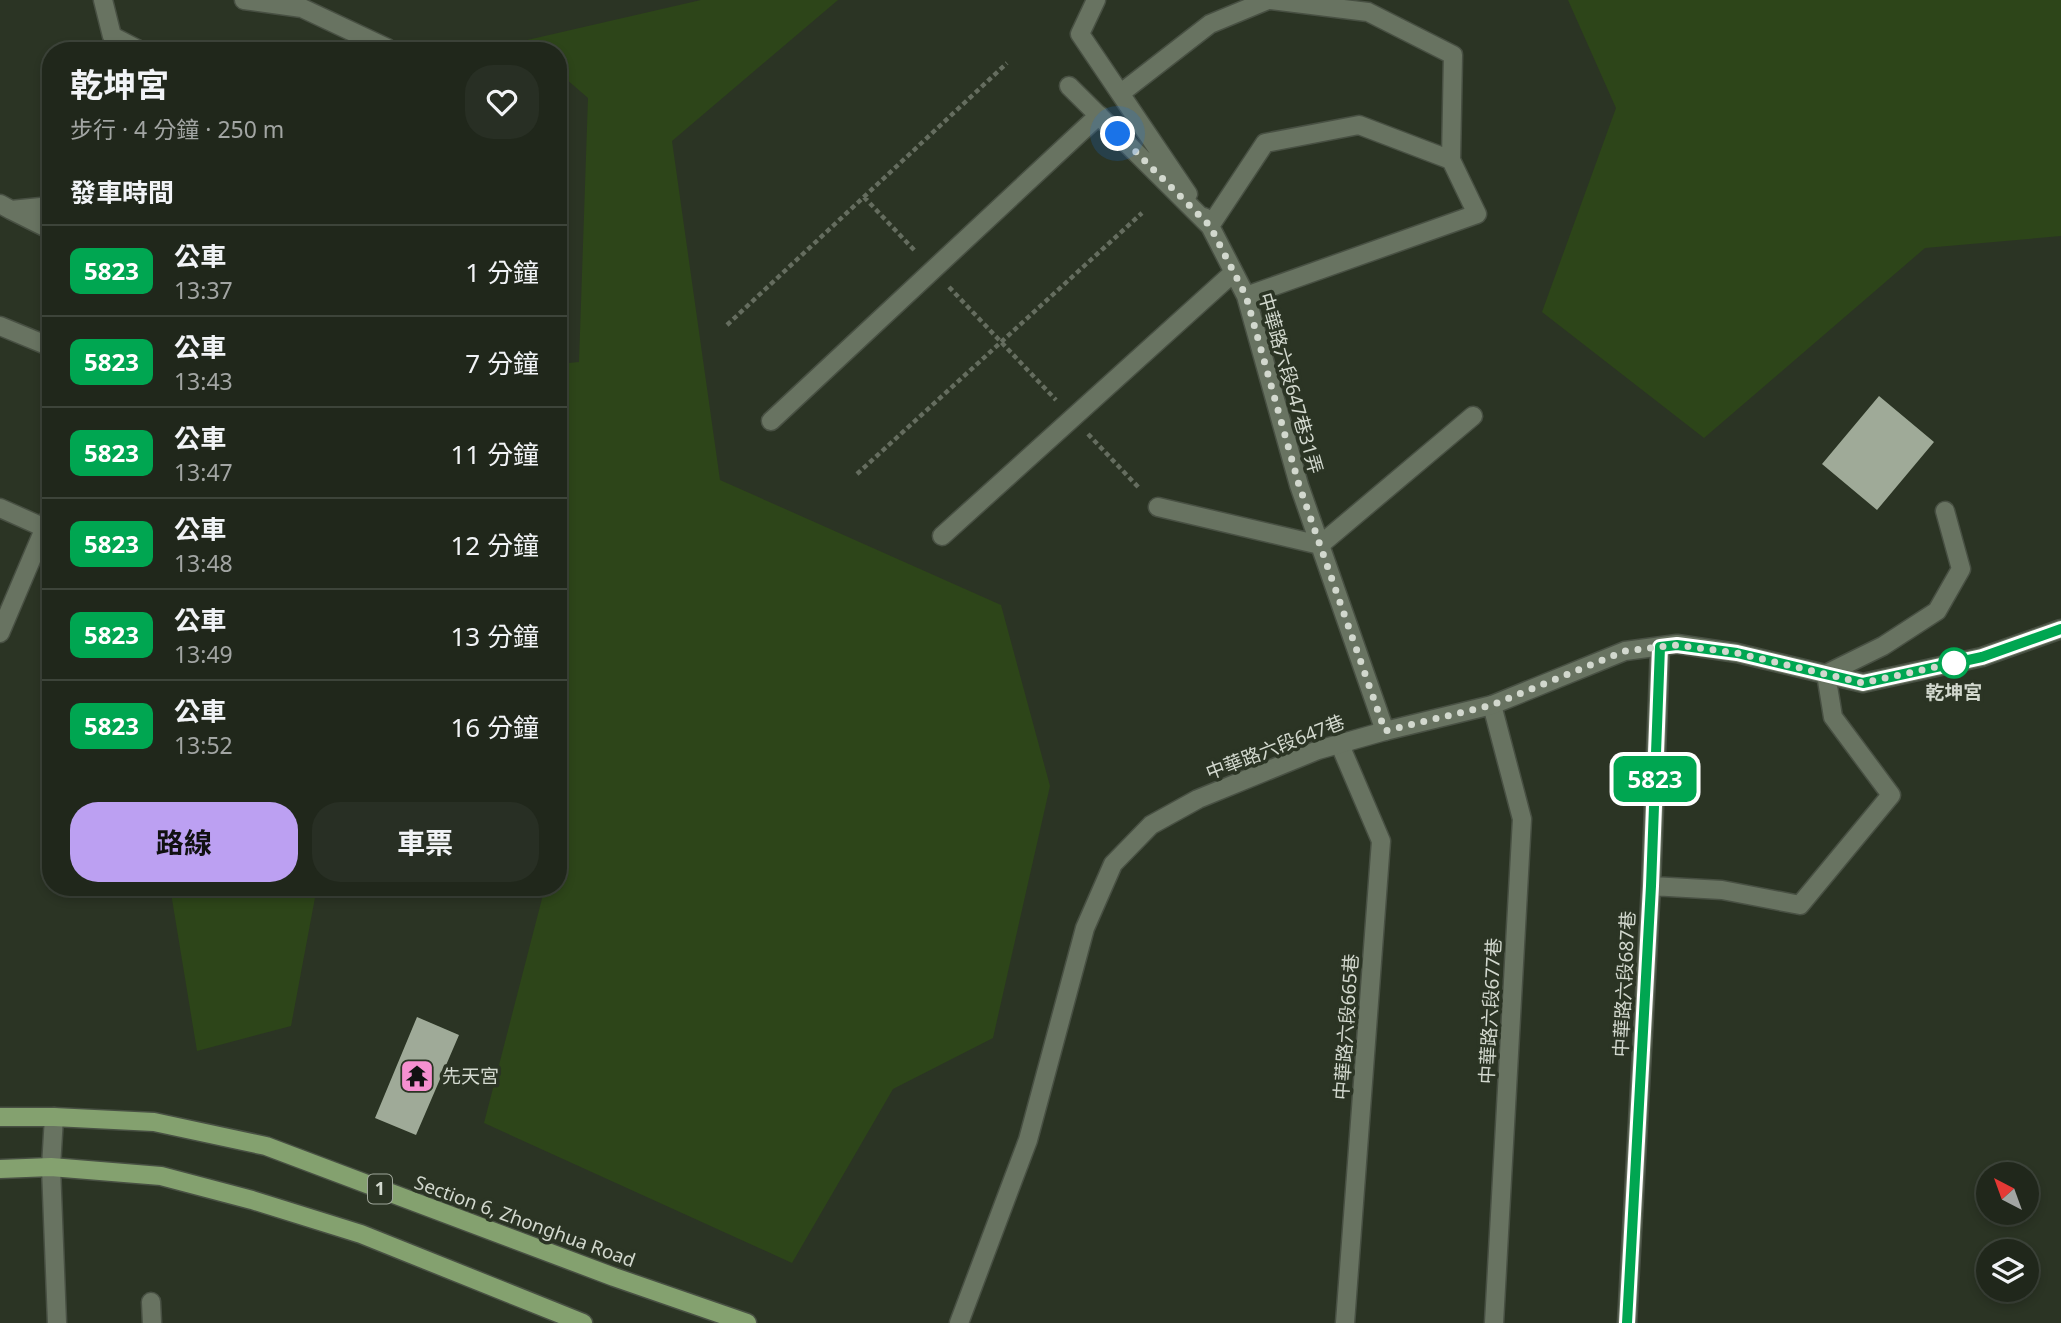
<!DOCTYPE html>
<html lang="zh-TW">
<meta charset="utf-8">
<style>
:root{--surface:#20271b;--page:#282f24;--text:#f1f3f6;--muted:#a2a5a3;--line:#3d443a;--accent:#bca0f2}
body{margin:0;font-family:"Noto Sans","Noto Sans TC",sans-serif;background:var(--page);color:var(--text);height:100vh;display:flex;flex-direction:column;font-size:26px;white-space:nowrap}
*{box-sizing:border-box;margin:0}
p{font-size:23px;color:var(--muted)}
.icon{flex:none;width:38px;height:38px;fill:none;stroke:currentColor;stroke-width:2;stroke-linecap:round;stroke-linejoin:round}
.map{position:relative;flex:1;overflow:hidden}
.sheet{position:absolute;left:42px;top:42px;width:525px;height:854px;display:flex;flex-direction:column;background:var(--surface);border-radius:28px;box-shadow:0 4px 10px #0003,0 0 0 2px var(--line)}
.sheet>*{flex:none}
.badge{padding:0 14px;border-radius:10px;font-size:24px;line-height:46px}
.needle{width:46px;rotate:319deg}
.tools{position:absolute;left:1976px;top:1162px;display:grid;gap:14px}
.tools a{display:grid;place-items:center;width:63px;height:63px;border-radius:50%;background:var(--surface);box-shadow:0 4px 10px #0003,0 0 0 2px var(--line);font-size:35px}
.you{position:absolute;width:35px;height:35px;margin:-18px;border:5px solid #fff;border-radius:50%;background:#1a73e8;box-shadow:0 0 0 10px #1a73e833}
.map>.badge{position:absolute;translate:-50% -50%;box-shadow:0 0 0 4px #fff}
h2{padding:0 28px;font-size:26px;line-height:63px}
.round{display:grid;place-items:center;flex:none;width:74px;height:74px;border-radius:28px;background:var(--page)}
.headline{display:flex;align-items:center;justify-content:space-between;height:119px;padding:0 28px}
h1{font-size:33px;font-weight:700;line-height:52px}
.action{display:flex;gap:14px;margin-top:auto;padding:14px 28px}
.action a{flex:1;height:80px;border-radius:28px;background:var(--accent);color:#111;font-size:28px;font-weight:700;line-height:80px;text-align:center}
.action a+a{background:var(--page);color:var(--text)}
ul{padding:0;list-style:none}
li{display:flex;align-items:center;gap:21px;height:91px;padding:0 28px;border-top:2px solid var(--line)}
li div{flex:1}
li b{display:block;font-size:26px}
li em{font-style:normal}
li .badge{min-width:77px;font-weight:700;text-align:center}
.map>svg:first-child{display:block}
.green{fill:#2d4519}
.building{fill:#9faa98}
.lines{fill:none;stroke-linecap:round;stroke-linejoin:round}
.service-casing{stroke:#485043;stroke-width:21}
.minor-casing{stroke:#485043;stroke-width:21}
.primary-casing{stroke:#485043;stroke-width:21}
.path{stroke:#656d5f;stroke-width:4.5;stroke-dasharray:5 3.5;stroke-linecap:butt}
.service{stroke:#687361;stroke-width:18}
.minor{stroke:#687361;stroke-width:18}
.primary{stroke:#84a16f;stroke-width:18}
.line-casing{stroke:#fff;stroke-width:16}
.line{stroke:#00a651;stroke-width:10}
.walk{stroke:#d2d8ce;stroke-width:7;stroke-dasharray:0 12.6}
.stop-dot{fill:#fff;stroke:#00a651;stroke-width:3.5}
.labels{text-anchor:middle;stroke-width:7;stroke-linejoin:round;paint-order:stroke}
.shield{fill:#2b3424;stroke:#a0a79b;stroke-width:2}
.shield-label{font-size:18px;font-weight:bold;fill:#d2d8ce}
.street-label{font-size:19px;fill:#d2d8ce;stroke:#2b3424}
.stop-label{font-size:19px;font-weight:bold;fill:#d2d8ce;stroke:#2b3424}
.poi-label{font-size:19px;fill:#d2d8ce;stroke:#2b3424;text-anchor:start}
</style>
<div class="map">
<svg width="2061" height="1323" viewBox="0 0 2061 1323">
<rect width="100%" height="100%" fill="#2b3424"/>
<path class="green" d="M701,0h137l-166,141 48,339 281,125 49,181 -57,252 -100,51 -101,174 -308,-140 61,-236h13v-523l21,-2 9,-264 -30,-26v-21h-23l-12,-10z
M1568,0h493v236l-136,12 -221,190 -162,-126 74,-204z
M170,887h147l-26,139 -94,25z"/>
<path class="building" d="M1879,396l55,46 -57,68 -55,-46z
M417,1017l42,18 -43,100 -41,-17z"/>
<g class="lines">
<g class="service-casing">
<path id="service" d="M103,0l9,36 29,15
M244,0l58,8 85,40
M1096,0l-16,34 108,160
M1069,86l141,140 36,70 53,189 86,246
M1121,93l89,-69 58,-24
M0,204l11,6 40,-4
M11,210l40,20
M1204,217l6,9 55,-83 94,-18 92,35
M1246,296l231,-82 -26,-54 2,-105 -85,-43 -97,-12
M0,326l51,21
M771,421l328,-306
M1158,507l162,38 153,-129
M0,508l45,20
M942,536l291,-263
M0,633l51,-120
M1492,705l30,114 -28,504
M1344,742l-1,10 38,89 -36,482
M1651,886l71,4 78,15 91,-110 -58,-78 -7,-43 57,-28 54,-35 24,-42 -16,-58
M54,1117l-3,50 6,156
M151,1302l1,21
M1627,1323l24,-437 9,-239"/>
</g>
<g class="minor-casing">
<path id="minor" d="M959,1323l69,-183 57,-212 28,-64 38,-39 47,-26 120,-49 67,-19 107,-26 133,-54 52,-7 60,9 126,30 119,-26 79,-28"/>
</g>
<g class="primary-casing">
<path id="primary" d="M0,1117h54l100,5 112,24 348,131 133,46
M0,1169l51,-2 110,9 91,24 109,34 222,89"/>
</g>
<path class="path" d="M864,197l52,55
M949,287l107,113
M727,325l280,-262
M1088,434l52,55
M857,474l285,-261"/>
<use href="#service" class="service"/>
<use href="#minor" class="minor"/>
<use href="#primary" class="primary"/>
</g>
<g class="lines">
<g class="line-casing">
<path id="line" d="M1627,1323l24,-437 9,-239 17,-2 60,8 126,30 119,-26 79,-28"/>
</g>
<use href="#line" class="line"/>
<path class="walk" d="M1118,134l92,92 36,70 53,189 86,246 107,-26 133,-54 52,-6 60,8 126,30 95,-21 -4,1"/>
</g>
<defs>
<g id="temple-square" transform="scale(1.75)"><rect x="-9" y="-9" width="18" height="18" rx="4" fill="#f690d0" stroke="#2b3424"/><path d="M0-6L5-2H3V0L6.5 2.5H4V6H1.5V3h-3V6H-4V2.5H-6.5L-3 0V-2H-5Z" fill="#111"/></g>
</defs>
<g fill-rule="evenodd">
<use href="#temple-square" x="417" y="1076"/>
</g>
<circle class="stop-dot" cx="1954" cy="663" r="14"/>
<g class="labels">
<rect class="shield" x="368" y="1174.5" width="24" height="29" rx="5"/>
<g class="shield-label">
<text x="380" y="1195">1</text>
</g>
<g class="street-label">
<text transform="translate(1291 383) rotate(74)" y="7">中華路六段647巷31弄</text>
<text transform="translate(1275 747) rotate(-21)" y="7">中華路六段647巷</text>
<text transform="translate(1624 984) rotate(-87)" y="7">中華路六段687巷</text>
<text transform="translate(1490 1011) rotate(-87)" y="7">中華路六段677巷</text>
<text transform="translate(1346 1027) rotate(-86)" y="7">中華路六段665巷</text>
<text transform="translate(525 1221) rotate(20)" y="7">Section 6, Zhonghua Road</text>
</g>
<g class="stop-label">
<text x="1954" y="699">乾坤宮</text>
</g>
<g class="poi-label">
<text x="442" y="1083">先天宮</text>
</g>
</g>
</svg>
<div class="tools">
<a><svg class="needle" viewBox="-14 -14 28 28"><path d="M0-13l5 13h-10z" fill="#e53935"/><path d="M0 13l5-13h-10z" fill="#a2a5a3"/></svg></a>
<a><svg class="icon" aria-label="layers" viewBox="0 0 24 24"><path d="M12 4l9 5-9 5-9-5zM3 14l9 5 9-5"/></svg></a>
</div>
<div class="you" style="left:1118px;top:134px"></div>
<b class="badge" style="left:1655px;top:779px;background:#00a651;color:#fff">5823</b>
<section class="sheet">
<div class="headline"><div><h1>乾坤宮</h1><p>步行 · 4 分鐘 · 250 m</p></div><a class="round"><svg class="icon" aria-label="heart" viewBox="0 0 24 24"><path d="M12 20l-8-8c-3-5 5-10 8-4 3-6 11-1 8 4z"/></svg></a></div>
<h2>發車時間</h2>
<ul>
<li><span class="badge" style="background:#00a651;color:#fff">5823</span><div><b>公車</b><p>13:37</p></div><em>1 分鐘</em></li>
<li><span class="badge" style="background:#00a651;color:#fff">5823</span><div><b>公車</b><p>13:43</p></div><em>7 分鐘</em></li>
<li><span class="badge" style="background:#00a651;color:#fff">5823</span><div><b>公車</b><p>13:47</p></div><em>11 分鐘</em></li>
<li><span class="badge" style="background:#00a651;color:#fff">5823</span><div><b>公車</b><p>13:48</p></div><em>12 分鐘</em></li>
<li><span class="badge" style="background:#00a651;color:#fff">5823</span><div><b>公車</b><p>13:49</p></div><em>13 分鐘</em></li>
<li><span class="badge" style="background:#00a651;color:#fff">5823</span><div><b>公車</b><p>13:52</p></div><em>16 分鐘</em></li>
</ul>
<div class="action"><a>路線</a><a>車票</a></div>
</section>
</div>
